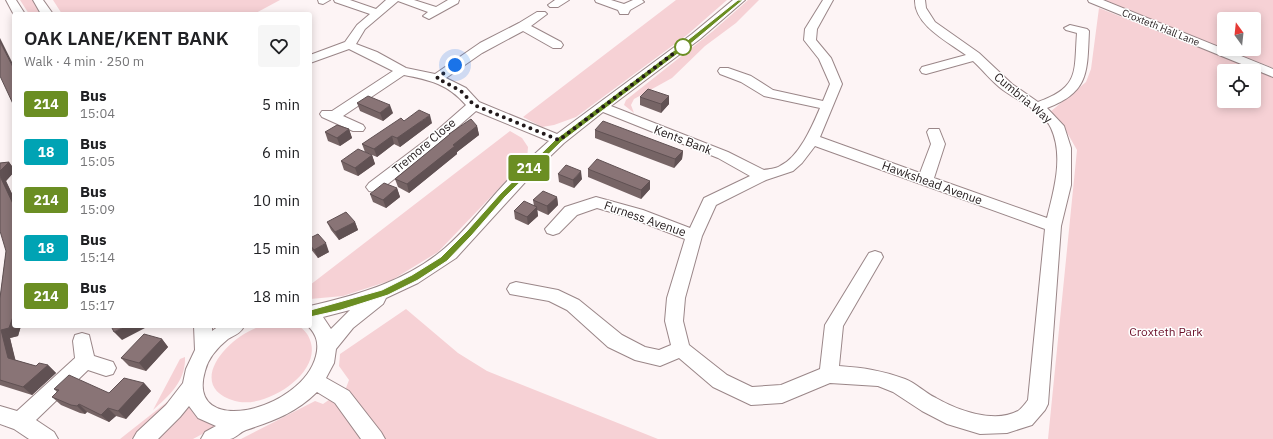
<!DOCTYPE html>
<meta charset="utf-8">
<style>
:root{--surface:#fff;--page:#f6f6f6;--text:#202124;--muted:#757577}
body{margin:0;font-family:"IBM Plex Sans",sans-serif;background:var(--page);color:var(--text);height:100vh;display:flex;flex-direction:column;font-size:15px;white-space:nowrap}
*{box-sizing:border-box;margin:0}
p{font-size:13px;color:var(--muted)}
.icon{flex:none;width:22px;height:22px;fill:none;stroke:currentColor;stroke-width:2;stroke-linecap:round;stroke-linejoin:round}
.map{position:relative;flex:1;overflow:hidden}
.details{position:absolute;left:12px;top:12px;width:300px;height:316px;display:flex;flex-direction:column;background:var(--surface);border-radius:4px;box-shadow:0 2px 10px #0003}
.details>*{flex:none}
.badge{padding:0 8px;border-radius:3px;font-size:14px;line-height:26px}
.needle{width:26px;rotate:345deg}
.tools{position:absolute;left:1217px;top:12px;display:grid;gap:8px}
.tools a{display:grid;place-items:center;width:44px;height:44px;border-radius:4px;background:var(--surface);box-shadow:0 2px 10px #0003;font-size:20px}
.you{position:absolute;width:20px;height:20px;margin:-10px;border:3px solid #fff;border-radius:50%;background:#1a73e8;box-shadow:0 0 0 6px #1a73e833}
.map>.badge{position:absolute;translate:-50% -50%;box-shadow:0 0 0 2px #fff}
.round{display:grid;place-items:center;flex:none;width:42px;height:42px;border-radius:4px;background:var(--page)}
.head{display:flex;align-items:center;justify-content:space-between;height:68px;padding:0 12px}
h1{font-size:19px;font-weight:600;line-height:30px}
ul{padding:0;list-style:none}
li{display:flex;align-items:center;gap:12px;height:48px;padding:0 12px}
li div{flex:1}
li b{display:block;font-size:15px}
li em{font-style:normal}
li .badge{min-width:44px;font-weight:700;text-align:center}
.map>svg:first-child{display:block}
.green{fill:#f6d1d5;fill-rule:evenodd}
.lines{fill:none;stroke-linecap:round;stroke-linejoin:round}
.minor-casing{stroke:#9a8688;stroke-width:2}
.minor{fill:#fff;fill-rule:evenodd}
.wall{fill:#766465}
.shaded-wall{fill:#605153}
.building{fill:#897476;stroke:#605153}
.line{fill:#6b8e23;stroke:#fff}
.walk{stroke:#221a1b;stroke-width:4;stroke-dasharray:0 7.2}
.stop-dot{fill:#fff;stroke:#6b8e23;stroke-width:2}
.labels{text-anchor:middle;stroke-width:3;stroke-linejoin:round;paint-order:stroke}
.far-street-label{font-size:10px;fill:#221a1b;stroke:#fff}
.street-label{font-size:12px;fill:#221a1b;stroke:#fff}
.park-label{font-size:12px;fill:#6b1029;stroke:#fff}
</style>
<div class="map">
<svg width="1273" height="439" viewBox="0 0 1273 439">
<rect width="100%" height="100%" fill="#fdf4f5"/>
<path class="green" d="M20,0h13l9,14h-13z
M53,0h227l-26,14h-192z
M676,0h51l-40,35 -111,82 -22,8 -12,2 -19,-10z
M748,0h11l-23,23 -31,23 -33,32 -38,21 -3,6 3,8 -10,-8 2,-5 87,-69z
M1102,0h171v68zM1224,19h30v30h-30z
M1099,8l174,69v362h-225l29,-289 -16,-28 -11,-10 36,-30 5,-13zM1224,71h30v30h-30z
M510,131l12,7 6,9 -1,12 -89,93 -46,28 -49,16 -33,3v-14z
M406,309l52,44 29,18 171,68h-417l74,-38 8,3 23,-16 3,-8 -10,-14 1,-12z
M262,326c8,0 29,-3 36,0 6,3 10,8 12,14 13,33 -45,70 -75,61 -52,-15 -6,-67 27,-75z
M185,357c1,24 -16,39 -32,53l27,-51z
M167,402l3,1 -20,22 -19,14h-11z
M190,405l29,20 -26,14h-36l15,-13z"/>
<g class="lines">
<g class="minor-casing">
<path id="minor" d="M6,0h10l9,14 -11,1z
M33,0h10l10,14h-12z
M318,0h12l-7,4 -4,-1z
M334,0h16l26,9 10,-9h28l22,7 12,-7h11l-1,3 -29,16 -6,-3 5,-4 -30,-11 -33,28 -9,15 21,8 29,16 29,6 45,-31 39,-20 18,-11h8l2,2 -16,12 30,16 2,3 -2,3h-8l-30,-17 -41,22 -36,25 20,10 13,14 78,32 135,-100 41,-34h12l-45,39 -89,67 117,46 36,18c5,-1 11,-1 16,-4 19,-9 32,-39 40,-58l-56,-12 -23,-14 -21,-8 -2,-3 2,-3h8l23,8 22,14 50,11 7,-17 -11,-25 -15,-19 1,-11 18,-29h10l-16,29 -1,11 15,18 11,26 -22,53 100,36 11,-29 -4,-12 2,-3h10l6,15 -11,34 113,40c7,-28 17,-62 4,-90 -8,-17 -33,-27 -48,-38 -11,-8 -20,-20 -30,-29l-47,13 -4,-1 -2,-3 2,-3 44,-12c-18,-13 -52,-30 -51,-55h10l1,8 9,14 44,31 33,31 26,18c42,-15 36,-30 39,-69l-11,-3 -2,-2 6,-3 17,4 2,2c-2,40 1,61 -42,77l17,18 7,22v37l-10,41 -13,178 -3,6 -13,15 -25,8 -27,1 -33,-10 -25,-13 -29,-19 -15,-6 -48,-3 -48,20 -31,2 -38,-18 -34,-29 -19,8 -25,-6 -27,-13 -41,-37 -18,-9 -39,-7 -3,-5 3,-5 6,-2 42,8 21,10 43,35 23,12 14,3 12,-5 -6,-24 2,-23 18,-59 -54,-21 -34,-10 -20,7 -18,18 -6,2 -6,-2 -2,-4 20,-22 31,-10 47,13 47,18 14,-30 46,-22 -32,-18 -115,-46 -39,31 -25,24 -83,91 -38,25 -32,15 -3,6 -30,24 -17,21 -2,14 -8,15 23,13 32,41 4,7h-24l-26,-36 -18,-11c-21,21 -44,29 -71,38 -6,2 -10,8 -16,9 -9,0 -20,0 -29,0l4,-7 11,-6 -18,-8 -9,-12 -9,11 -22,22h-25l4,-7 29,-27 17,-22 3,-14 9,-19 -1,-24h18v5l7,-5h25c-3,7 -9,9 -16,13 -10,8 -20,19 -23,32 -20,68 97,40 111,-15 3,-12 1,-21 -8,-30h2v-20c48,-11 97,-25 135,-58 20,-17 35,-37 52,-56 16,-18 34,-35 52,-51l-73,-30 -40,35 -57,45 -5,1 -5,-1 -3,-4 3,-4 57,-43 40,-35c-18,-21 -36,-25 -62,-30l-61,41 20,9 2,3 -2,3h-10l-31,-14 -2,-3 2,-3h10l61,-40 -44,-22 -39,14v-8l35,-13 12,-17 13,-11 -35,-12zM815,146l230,83 -17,171c-3,4 -7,9 -10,11 -24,13 -61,-1 -82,-13 -11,-5 -20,-15 -31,-19 -24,-9 -41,-11 -66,-13l4,-40 40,-69 -2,-4 -6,-2 -6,2 -44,72 -5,44 -39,16 -29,2 -25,-12 -38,-30 -6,-24 2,-23 17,-62 14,-31 50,-25 27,-9 9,-8zM350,310l-19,19 -8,-12z
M555,0h14l-11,7h-8l-2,-2z
M595,0h16l13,4 9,-4h9l2,2 -14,8 -2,4h-8l-2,-4 -22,-8z
M1088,0h15l170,69v8l-184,-75z
M82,333l7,2 5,21 19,6 3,6 -3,6 -7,2 -18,-6 -52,50 18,12 4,7h-29l-15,-10 -14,-5v-18l17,5 58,-53 -2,-17 2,-6z"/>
</g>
<use href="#minor" class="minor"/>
</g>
<path class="wall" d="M640,97l29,7 -8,9 -21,-8z
M357,103l36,10 -10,8 -23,-10z
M404,121l28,2 -32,24 -6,-3 -17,13 -12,-5 -3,-8z
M477,126l2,9 -22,17v2l-48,39 -11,-6 -3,-8 54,-44v-1z
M349,129l3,9 -12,8 -12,-5 -3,-9z
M595,130l88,21 -1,8 -8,9 -79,-30z
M372,155l3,9 -17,12 -14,-6 -3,-9z
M9,162l5,7v3l-8,9 8,17v128h7l-3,10 -8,2 5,22 21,6 12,-1 8,8 -24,22 -32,-10v-87l6,-47 -6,-88z
M588,169l62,20 -9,10 -53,-22z
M558,174l24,5 -8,9 -15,-6z
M397,188l3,9 -14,11 -13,-6 -3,-8z
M557,197l1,8 -10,10 -11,-5 1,6 -10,9 -13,-6 -1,-8 20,-5 -1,-6z
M327,222h28l3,8 -19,10 -8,-10z
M310,238l19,14 -11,6 -8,-10z
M162,339l6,8 -22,24 -17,-5 -8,-8z
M144,383l7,8 -25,28 -10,-3 -7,6 -22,-10 -2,2 -5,-1 -19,-8 -9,-8 5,-5 -3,-3 55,4z"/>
<path class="shaded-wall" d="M0,38l14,28v3l-14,-27z
M669,96v8l-8,9v-9z
M390,105l3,8 -10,8 -3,-8z
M430,115l2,8 -32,24 -3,-9z
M477,126l2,9 -22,17v2l-48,39 -2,-9 46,-39z
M349,129l3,9 -12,8 -3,-8z
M392,136l2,8 -17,13 -3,-8z
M683,151l-1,8 -8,9 1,-9z
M372,155l3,9 -17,12 -3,-8z
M9,162l5,7v3l-8,9 8,17v8l-14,-30v-5z
M581,171l1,8 -8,9 -1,-8z
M650,181v8l-9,10v-9z
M397,188l3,9 -14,11 -3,-8z
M557,197l1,8 -10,10 -1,-9z
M537,207l1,9 -10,9 -1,-8z
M355,222l3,8 -19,10 -4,-8z
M326,243l3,9 -11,6 -4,-8z
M14,314v12h7l-3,10 -8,2 7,28 -9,-8 -7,-28z
M126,326h18l1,2 -23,12 -8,-8z
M162,339l6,8 -22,24 -7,-8z
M48,365l8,8 -24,22 -9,-8z
M144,383l7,8 -25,28 -8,-8z
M79,404l8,8 -2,2 -8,-8z
M108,408l8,8 -7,6 -8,-7z"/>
<path class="building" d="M0,42l14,27v37l-14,-30z
M648,89l21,7 -8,8 -21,-7z
M368,96l22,9 -10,8 -23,-10z
M419,110l11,5 -33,23 -5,-2 -18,13 -12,-5 39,-26 3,3z
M471,119l6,7 -24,19 2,1 -48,38 -12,-5 55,-45h-1z
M603,121l80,30 -8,8 -80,-29z
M337,125l12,4 -12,9 -12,-6z
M358,149l14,6 -17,13 -14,-7z
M597,159l53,22 -9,9 -53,-21z
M9,162l-9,9v-8z
M566,165l15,6 -8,9 -15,-6z
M0,176l14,30v108l-5,14 -8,2 7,28 28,8 3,-3 9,2 -25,22 -23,-7v-82l6,-47 -6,-20z
M384,183l13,5 -14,12 -13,-6z
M543,191l14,6 -10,9 -14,-6z
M524,201l13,6 -10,10 -13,-6z
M346,212l9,10 -20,10 -8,-10z
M318,234l8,9 -12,7 -4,-5v-7z
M111,326h15l-12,6z
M144,334l18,5 -23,24 -18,-5z
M69,375l40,18 15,-15 20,5 -26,28 -10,-3 -7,7 -22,-11 -2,2 -6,-1 -19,-8 7,-7 -5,-1z"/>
<path class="line" d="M738,0h5l-55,46 -127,96 -56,55 -33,38 -25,26 -29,19 -30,15 -47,15 -31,7 -3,-1v-5l75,-21 30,-15 29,-18 26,-26 33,-37 56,-55 128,-96z"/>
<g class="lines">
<path class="walk" d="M455,65l-18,13 24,13 13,14 85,35 127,-96 -3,3"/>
</g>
<circle class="stop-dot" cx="683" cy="47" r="8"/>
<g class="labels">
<g class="far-street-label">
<text transform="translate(1161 27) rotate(22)" y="4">Croxteth Hall Lane</text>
</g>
<g class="street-label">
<text transform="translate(1023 98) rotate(40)" y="4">Cumbria Way</text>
<text transform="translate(683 140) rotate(21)" y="4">Kents Bank</text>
<text transform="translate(424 146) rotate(-40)" y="4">Tremore Close</text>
<text transform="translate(932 183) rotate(20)" y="4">Hawkshead Avenue</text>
<text transform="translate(645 219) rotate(19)" y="4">Furness Avenue</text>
</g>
<g class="park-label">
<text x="1166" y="336">Croxteth Park</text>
</g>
</g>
</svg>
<div class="tools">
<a><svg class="needle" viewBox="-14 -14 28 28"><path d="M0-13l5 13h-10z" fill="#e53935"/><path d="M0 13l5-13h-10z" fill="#757577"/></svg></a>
<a><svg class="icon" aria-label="locate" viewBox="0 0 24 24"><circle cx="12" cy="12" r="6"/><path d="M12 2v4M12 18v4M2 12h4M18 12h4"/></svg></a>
</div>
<div class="you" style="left:455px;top:65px"></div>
<b class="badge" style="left:529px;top:168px;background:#6b8e23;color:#fff">214</b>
<section class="details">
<div class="head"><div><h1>OAK LANE/KENT BANK</h1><p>Walk · 4 min · 250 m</p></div><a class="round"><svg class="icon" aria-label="heart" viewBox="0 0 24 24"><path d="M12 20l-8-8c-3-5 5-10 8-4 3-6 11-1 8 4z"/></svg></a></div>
<ul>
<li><span class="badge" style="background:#6b8e23;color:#fff">214</span><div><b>Bus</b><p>15:04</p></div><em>5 min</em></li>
<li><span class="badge" style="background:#00a3b4;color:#fff">18</span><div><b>Bus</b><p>15:05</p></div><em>6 min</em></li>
<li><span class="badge" style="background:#6b8e23;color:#fff">214</span><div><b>Bus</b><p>15:09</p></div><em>10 min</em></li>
<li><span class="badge" style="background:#00a3b4;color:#fff">18</span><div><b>Bus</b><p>15:14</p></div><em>15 min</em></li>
<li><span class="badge" style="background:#6b8e23;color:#fff">214</span><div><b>Bus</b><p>15:17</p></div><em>18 min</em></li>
</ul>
</section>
</div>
